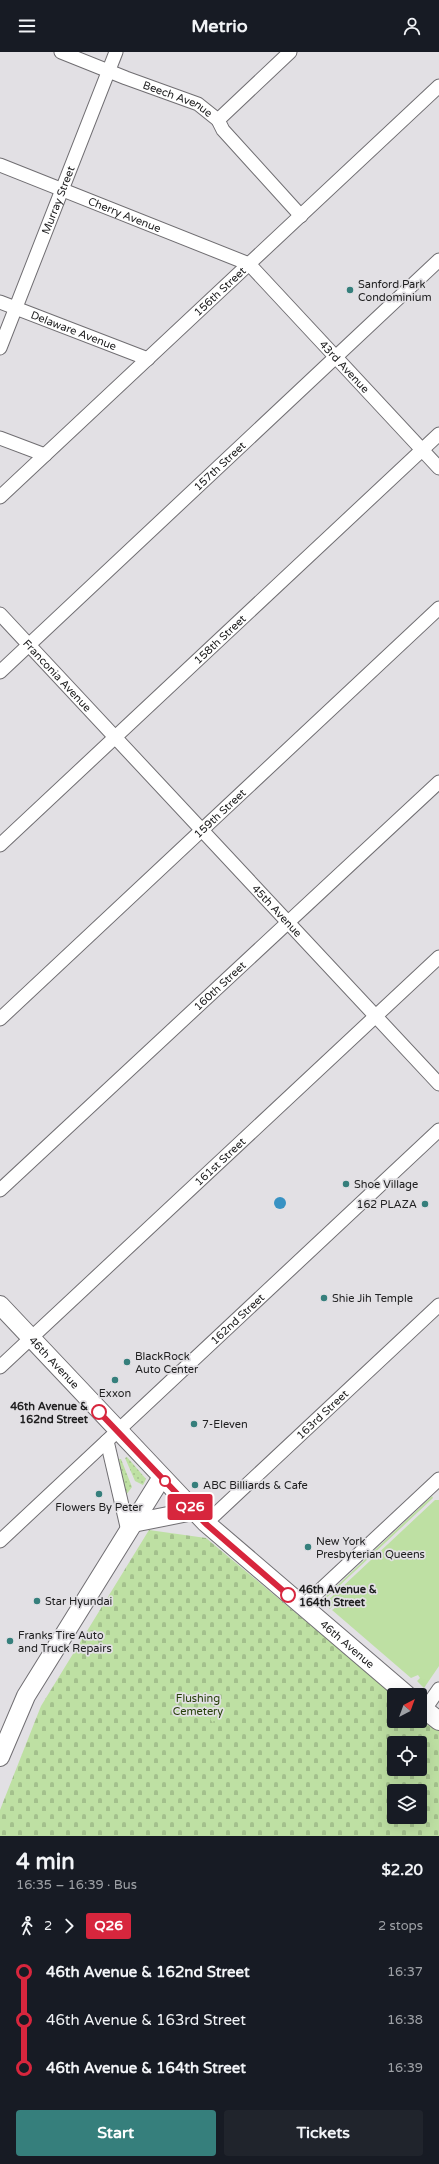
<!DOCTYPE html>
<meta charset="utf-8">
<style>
:root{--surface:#171b24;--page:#20242c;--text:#f1f3f6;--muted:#9ea1a6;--accent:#367f7c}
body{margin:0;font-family:"Varela Round",sans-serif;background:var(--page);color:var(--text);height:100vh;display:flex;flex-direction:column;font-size:15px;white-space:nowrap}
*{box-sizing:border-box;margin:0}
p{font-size:13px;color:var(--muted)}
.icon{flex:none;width:22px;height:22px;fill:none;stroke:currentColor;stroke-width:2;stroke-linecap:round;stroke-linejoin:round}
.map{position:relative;height:1784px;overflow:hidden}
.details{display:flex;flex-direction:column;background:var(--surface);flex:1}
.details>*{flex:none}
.badge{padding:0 8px;border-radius:3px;font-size:14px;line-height:26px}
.needle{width:26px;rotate:41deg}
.controls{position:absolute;left:387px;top:1636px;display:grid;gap:8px}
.controls a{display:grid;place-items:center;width:40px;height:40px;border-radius:4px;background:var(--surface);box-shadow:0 4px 16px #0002;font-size:20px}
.map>.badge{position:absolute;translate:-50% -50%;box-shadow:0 0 0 2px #fff}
.legs{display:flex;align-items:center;gap:6px;height:44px;padding:0 16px;font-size:13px}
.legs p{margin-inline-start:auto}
.overview{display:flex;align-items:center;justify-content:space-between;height:68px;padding:0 16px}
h1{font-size:22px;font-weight:800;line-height:30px}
.cta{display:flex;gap:8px;margin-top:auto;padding:8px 16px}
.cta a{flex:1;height:46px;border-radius:4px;background:var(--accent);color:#fff;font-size:16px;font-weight:800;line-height:46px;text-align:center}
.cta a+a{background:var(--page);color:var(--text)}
ul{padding:0 16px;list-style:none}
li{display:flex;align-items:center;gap:14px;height:48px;font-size:15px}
li i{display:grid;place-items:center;width:6px;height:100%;margin:0 5px;background:currentColor}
li i::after{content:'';width:10px;height:10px;margin:-5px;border:3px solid;border-radius:50%;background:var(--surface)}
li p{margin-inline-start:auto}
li:first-child i{background:linear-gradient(#0000 50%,currentColor 0)}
li:last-child i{background:linear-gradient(currentColor 50%,#0000 0)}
header{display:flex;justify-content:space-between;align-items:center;height:52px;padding:0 16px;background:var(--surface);font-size:18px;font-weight:800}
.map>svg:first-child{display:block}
.green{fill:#bee0a3}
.cemetery{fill:url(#cemetery-stones);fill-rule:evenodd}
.garden{fill:url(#garden-dots)}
.water{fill:#3892c3}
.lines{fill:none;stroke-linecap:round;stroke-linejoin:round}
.street-casing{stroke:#706e72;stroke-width:15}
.secondary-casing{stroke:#706e72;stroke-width:20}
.street{stroke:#fff;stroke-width:13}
.secondary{stroke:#fff;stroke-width:18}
.line-1-casing{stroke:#fff;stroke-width:9}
.line-1{stroke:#d7263d;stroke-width:6}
.poi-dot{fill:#367f7c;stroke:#e2e0e4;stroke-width:1.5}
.stop-1-dot{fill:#fff;stroke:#d7263d;stroke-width:2}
.labels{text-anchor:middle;stroke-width:3.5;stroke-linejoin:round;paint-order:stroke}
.street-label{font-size:11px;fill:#202021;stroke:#e2e0e4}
.poi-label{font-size:11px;fill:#202021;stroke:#e2e0e4;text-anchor:start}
.stop-label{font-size:11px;font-weight:bold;fill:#202021;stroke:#e2e0e4;text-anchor:end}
.park-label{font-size:11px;fill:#263f08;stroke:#e2e0e4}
</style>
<header><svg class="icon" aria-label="menu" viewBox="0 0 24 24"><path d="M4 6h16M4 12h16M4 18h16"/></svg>Metrio<svg class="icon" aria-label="person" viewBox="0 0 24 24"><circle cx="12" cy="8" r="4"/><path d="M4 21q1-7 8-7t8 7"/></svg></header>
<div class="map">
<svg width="439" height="1784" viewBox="0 0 439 1784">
<defs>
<pattern id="cemetery-stones" width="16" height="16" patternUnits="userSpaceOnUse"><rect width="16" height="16" fill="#bee0a3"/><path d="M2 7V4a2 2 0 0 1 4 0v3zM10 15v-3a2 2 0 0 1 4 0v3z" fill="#a3c08c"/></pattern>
<pattern id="garden-dots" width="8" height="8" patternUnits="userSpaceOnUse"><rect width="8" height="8" fill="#bee0a3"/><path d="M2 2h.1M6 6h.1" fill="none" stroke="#a3c08c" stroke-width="1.8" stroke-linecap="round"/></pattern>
</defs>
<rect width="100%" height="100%" fill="#e2e0e4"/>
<path class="green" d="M432,1444l1,2 -111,104 -1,-1z
M435,1448h4v166l-15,22 -7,-7 3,-3 -2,-3 -7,3 -79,-68 4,-3 -2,-2 -4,4 -6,-5z"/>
<path class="cemetery" d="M149,1478l57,8 188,157v26h26v-5l19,15v105h-439v-26l41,-104zM394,1691h26v26h-26zM394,1739h26v26h-26z"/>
<path class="garden" d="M127,1405l19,22 -3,6 -8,-4 -10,-23z
M119,1407h2l11,28 -6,8z
M216,1649l5,7 -13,9 -5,-6z
M222,1658l5,6 -12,10 -5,-7z"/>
<path class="water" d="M274 1151a6 6 0 1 1 12 0a6 6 0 1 1-12 0Z"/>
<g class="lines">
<g class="street-casing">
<g id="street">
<path id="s1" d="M61,0l65,26 72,26 20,16 5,10 78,86"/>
<path d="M218,68l72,-68"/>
<path id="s2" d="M0,113l249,99 190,204"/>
<path id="s3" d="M0,250l148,57"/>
<path id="s4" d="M0,296l116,-296"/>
<path d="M0,386l45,17"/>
<path id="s5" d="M0,445l439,-411"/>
<path id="s6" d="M0,562l439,470"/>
<path id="s7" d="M0,620l439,-412"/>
<path id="s8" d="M0,793l439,-411"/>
<path id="s9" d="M0,967l439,-411"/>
<path id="s10" d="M0,1138l439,-408"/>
<path id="s11" d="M0,1315l439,-410"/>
<path d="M107,1389l21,90"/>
<path id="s12" d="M206,1471l233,-218"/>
<path id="s13" d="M0,1489l439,-411"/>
<path d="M302,1555l137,-128"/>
<path d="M425,1657l14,-20"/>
</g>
</g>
<g class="secondary-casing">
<g id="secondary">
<path id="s14" d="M0,1253l206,218 201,172"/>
<path d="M133,1471l60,-12"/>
<path d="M420,1654l19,15"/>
<path d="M0,1705l26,-61 136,-219"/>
</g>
</g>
<use href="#street" class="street"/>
<use href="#secondary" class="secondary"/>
</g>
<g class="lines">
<g class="line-1-casing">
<path id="line-1" d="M99,1360l107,112 82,71"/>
</g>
<use href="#line-1" class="line-1"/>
</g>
<g class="poi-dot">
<circle cx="350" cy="238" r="4"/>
<circle cx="346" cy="1132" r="4"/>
<circle cx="425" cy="1152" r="4"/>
<circle cx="324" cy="1246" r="4"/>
<circle cx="127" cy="1310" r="4"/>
<circle cx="115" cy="1328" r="4"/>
<circle cx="194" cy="1372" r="4"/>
<circle cx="195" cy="1433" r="4"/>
<circle cx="99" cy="1442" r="4"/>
<circle cx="308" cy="1495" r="4"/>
<circle cx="37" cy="1549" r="4"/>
<circle cx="10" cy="1589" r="4"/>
</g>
<g class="stop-1-dot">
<circle cx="99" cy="1360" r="7"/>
<circle cx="165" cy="1429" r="5"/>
<circle cx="288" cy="1543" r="7"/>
</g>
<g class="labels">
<g class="street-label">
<text dy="4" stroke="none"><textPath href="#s1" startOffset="126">Beech Avenue</textPath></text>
<text dy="4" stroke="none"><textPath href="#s4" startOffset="159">Murray Street</textPath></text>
<text dy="4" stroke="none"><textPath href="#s2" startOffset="134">Cherry Avenue</textPath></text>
<text dy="4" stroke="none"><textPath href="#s5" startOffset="301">156th Street</textPath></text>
<text dy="4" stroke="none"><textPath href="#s3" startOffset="79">Delaware Avenue</textPath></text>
<text dy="4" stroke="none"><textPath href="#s2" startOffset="408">43rd Avenue</textPath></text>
<text dy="4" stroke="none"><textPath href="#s7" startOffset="301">157th Street</textPath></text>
<text dy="4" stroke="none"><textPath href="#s8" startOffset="301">158th Street</textPath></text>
<text dy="4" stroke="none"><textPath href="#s6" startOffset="84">Franconia Avenue</textPath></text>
<text dy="4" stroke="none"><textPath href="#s9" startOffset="301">159th Street</textPath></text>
<text dy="4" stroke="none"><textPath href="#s6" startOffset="406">45th Avenue</textPath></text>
<text dy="4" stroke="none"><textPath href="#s10" startOffset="300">160th Street</textPath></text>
<text dy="4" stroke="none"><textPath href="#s11" startOffset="301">161st Street</textPath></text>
<text dy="4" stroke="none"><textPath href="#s13" startOffset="325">162nd Street</textPath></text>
<text dy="4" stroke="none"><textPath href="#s14" startOffset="79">46th Avenue</textPath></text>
<text dy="4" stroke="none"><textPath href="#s12" startOffset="159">163rd Street</textPath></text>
<text dy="4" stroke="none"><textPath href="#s14" startOffset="486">46th Avenue</textPath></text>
</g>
<g class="poi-label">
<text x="358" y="236">Sanford Park<tspan x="358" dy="13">Condominium</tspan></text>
<text x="354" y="1136">Shoe Village</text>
<text x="417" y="1156" text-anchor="end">162 PLAZA</text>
<text x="332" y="1250">Shie Jih Temple</text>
<text x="135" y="1308">BlackRock<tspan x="135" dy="13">Auto Center</tspan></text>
<text x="115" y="1345" text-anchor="middle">Exxon</text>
<text x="202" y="1376">7-Eleven</text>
<text x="203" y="1437">ABC Billiards &amp; Cafe</text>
<text x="99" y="1459" text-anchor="middle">Flowers By Peter</text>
<text x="316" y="1493">New York<tspan x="316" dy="13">Presbyterian Queens</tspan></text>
<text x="45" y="1553">Star Hyundai</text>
<text x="18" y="1587">Franks Tire Auto<tspan x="18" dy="13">and Truck Repairs</tspan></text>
</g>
<g class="stop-label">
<text x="88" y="1358">46th Avenue &amp;<tspan x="88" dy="13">162nd Street</tspan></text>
<text x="299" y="1541" text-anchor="start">46th Avenue &amp;<tspan x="299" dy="13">164th Street</tspan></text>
</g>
<g class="park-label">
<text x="198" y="1650">Flushing<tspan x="198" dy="13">Cemetery</tspan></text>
</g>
</g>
</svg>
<div class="controls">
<a><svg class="needle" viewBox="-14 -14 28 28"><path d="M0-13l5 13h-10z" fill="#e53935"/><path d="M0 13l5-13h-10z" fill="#9ea1a6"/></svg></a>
<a><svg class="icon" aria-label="locate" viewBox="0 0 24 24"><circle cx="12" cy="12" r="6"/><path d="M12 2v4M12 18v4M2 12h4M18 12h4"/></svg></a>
<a><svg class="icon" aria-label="layers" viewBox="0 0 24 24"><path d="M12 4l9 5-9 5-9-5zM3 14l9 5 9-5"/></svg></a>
</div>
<b class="badge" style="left:190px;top:1455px;background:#d7263d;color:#fff">Q26</b>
</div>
<section class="details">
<div class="overview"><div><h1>4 min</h1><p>16:35 – 16:39 · Bus</p></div><b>$2.20</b></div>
<div class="legs"><svg class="icon" aria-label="walk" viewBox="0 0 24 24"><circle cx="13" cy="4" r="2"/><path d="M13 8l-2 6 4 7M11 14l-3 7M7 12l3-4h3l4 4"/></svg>2<svg class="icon" aria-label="forward" viewBox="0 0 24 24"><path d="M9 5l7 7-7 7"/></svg><b class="badge" style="background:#d7263d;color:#fff">Q26</b><p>2 stops</p></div>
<ul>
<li><i style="color:#d7263d"></i><b>46th Avenue &amp; 162nd Street</b><p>16:37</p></li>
<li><i style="color:#d7263d"></i><span>46th Avenue &amp; 163rd Street</span><p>16:38</p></li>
<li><i style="color:#d7263d"></i><b>46th Avenue &amp; 164th Street</b><p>16:39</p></li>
</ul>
<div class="cta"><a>Start</a><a>Tickets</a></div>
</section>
